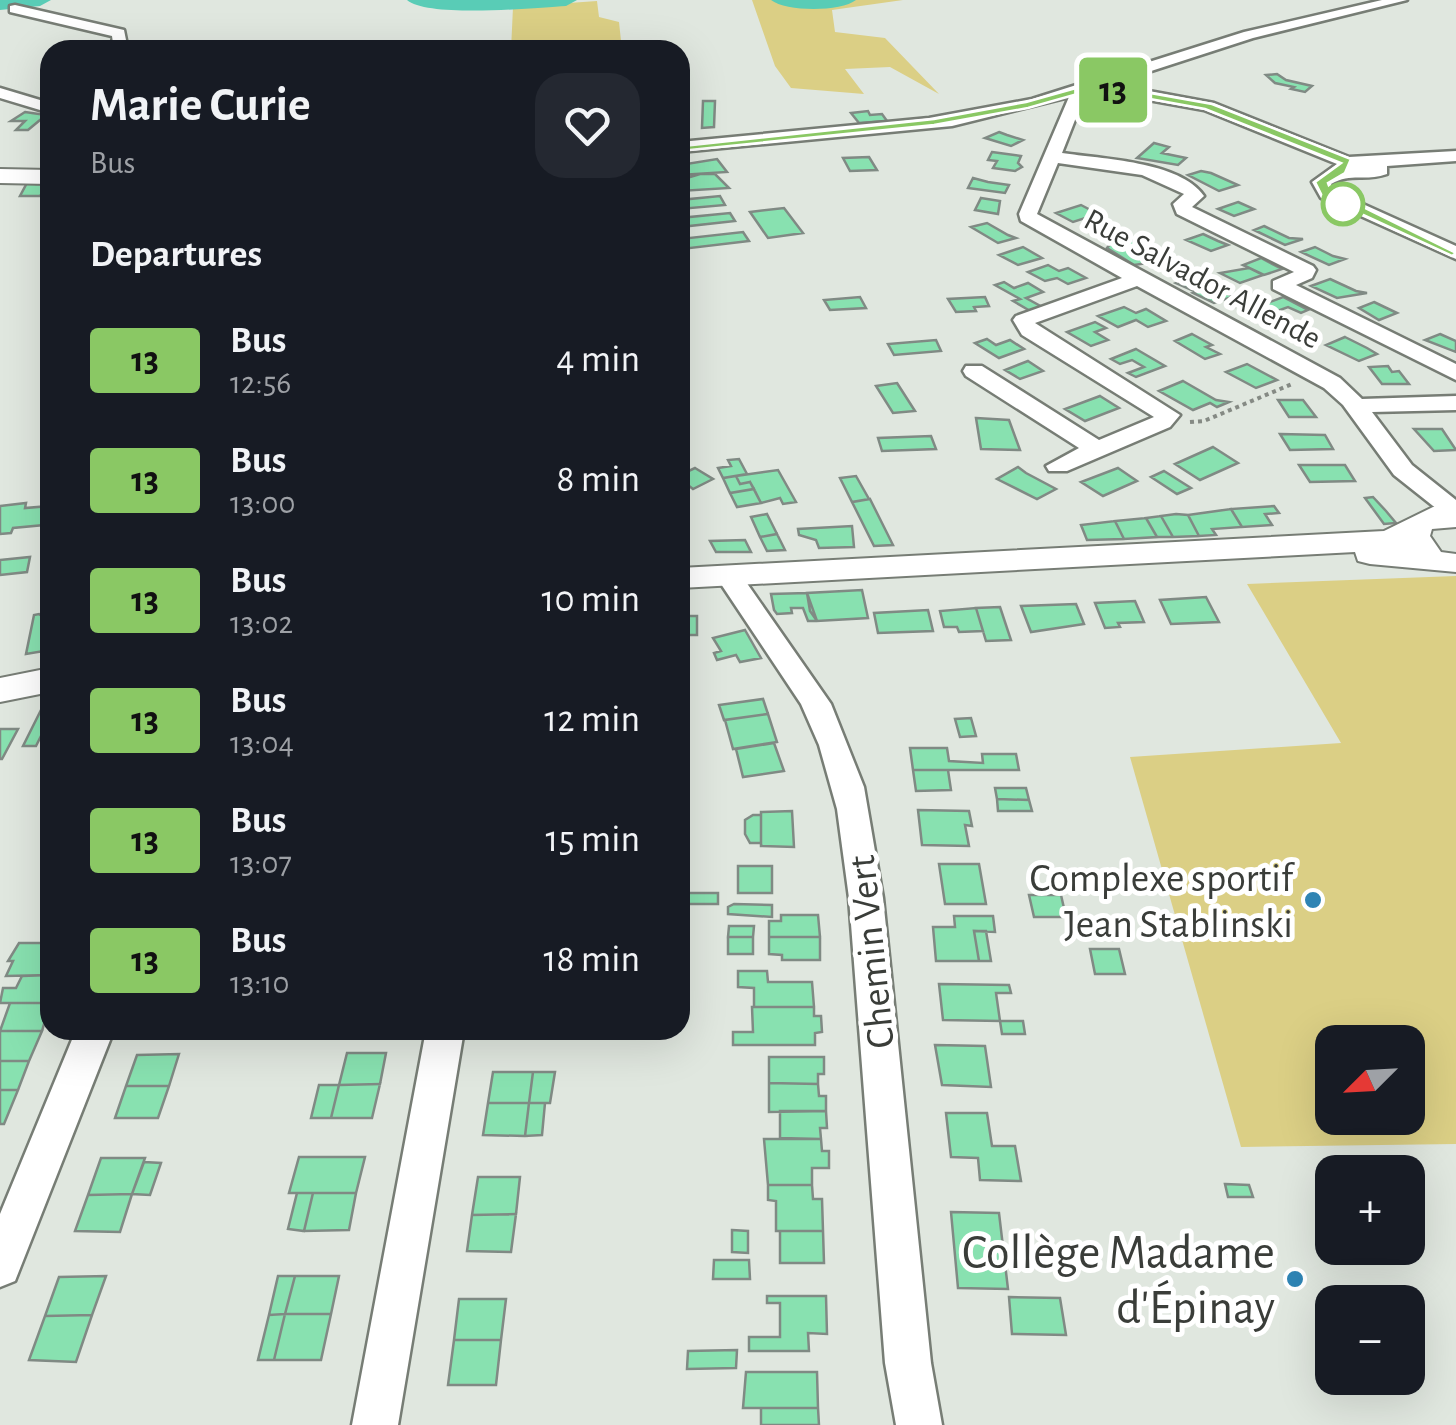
<!DOCTYPE html>
<meta charset="utf-8">
<style>
:root{--surface:#171b24;--page:#242831;--text:#f1f3f6;--muted:#9ea1a6}
body{margin:0;font-family:"Alegreya Sans",sans-serif;background:var(--page);color:var(--text);height:100vh;display:flex;flex-direction:column;font-size:38px;white-space:nowrap}
*{box-sizing:border-box;margin:0}
p{font-size:32px;color:var(--muted)}
.icon{flex:none;width:55px;height:55px;fill:none;stroke:currentColor;stroke-width:2;stroke-linecap:round;stroke-linejoin:round}
.map{position:relative;flex:1;overflow:hidden}
.details{position:absolute;left:40px;top:40px;width:650px;height:1000px;display:flex;flex-direction:column;background:var(--surface);border-radius:30px;box-shadow:0 10px 40px #0002}
.details>*{flex:none}
.badge{padding:0 20px;border-radius:8px;font-size:35px;line-height:65px}
.needle{width:65px;rotate:246deg}
.buttons{position:absolute;left:1315px;top:1025px;display:grid;gap:20px}
.buttons a{display:grid;place-items:center;width:110px;height:110px;border-radius:20px;background:var(--surface);box-shadow:0 10px 40px #0002;font-size:50px}
.map>.badge{position:absolute;translate:-50% -50%;box-shadow:0 0 0 5px #fff}
h2{padding:0 50px;font-size:38px;line-height:90px}
.round{display:grid;place-items:center;flex:none;width:105px;height:105px;border-radius:30px;background:var(--page)}
.head{display:flex;align-items:center;justify-content:space-between;height:170px;padding:0 50px}
h1{font-size:48px;font-weight:700;line-height:75px}
ul{padding:0;list-style:none}
li{display:flex;align-items:center;gap:30px;height:120px;padding:0 50px}
li div{flex:1}
li b{display:block;font-size:38px}
li em{font-style:normal}
li .badge{min-width:110px;font-weight:700;text-align:center}
.map>svg:first-child{display:block}
.green{fill:#dbcf85;fill-rule:evenodd}
.lines{fill:none;stroke-linecap:round;stroke-linejoin:round}
.river{fill:#59ccb6;fill-rule:evenodd}
.building{fill:#88e1b0;stroke:#808a84;stroke-width:2.5}
.service-casing{stroke:#777d75;stroke-width:5}
.minor-casing{stroke:#777d75;stroke-width:5}
.tertiary-casing{stroke:#777d75;stroke-width:4}
.path{stroke:#858a84;stroke-width:4;stroke-dasharray:4 4;stroke-linecap:butt}
.service{fill:#fff;fill-rule:evenodd}
.minor{fill:#fff;fill-rule:evenodd}
.tertiary{fill:#fff;fill-rule:evenodd}
.line{fill:#8ac864;stroke:#fff;stroke-width:2.5}
.stop-dot{fill:#fff;stroke:#8ac864;stroke-width:5}
.poi-dot{fill:#2f84b4;stroke:#fff;stroke-width:4}
.labels{text-anchor:middle;stroke-width:10;stroke-linejoin:round;paint-order:stroke}
.far-street-label{font-size:32px;fill:#3a3d39;stroke:#fff}
.poi-label{font-size:40px;fill:#3a3d39;stroke:#fff;text-anchor:end}
.street-label{font-size:40px;fill:#3a3d39;stroke:#fff}
.near-poi-label{font-size:48px;fill:#3a3d39;stroke:#fff;text-anchor:end}
</style>
<div class="map">
<svg width="1456" height="1425" viewBox="0 0 1456 1425">
<rect width="100%" height="100%" fill="#e0e7df"/>
<path class="green" d="M752,0h151l-71,10 3,22 50,6 54,56 -49,-27 -45,2 19,25 -73,-6 -16,-22z
M597,1l2,16 20,5 3,28h-111l2,-43z
M1456,576v568l-215,3 -111,-390 211,-14 -94,-159zM1332,1042h76v76h-76z"/>
<g class="lines">
<path class="river" d="M0,0h51l-11,6 -40,4z
M407,0h170l-11,6c-31,2 -139,12 -159,-6z
M771,0h85c-15,12 -70,12 -85,0z"/>
</g>
<path class="building" d="M1277,74l9,6 26,6 -7,6 -14,-3 3,-2 -19,-4 -9,-8z
M703,101h12l-1,26 -12,1z
M868,111l2,4 12,-1 5,7 -28,2 -8,-10z
M25,112l21,3 -18,15h-12l9,-9h-14z
M999,132l8,3 16,5 -12,6 -26,-8z
M1154,143l15,4 -7,6 24,5 -8,7 -41,-7z
M992,152l29,4 -3,7 4,4 -7,4 -22,-3 4,-7 -9,-1z
M869,157l8,13 -27,1 -7,-13z
M717,159l10,13 -47,3v-10z
M1201,171l10,2 27,12 -19,6 -31,-16z
M700,174h15l14,14 -49,3v-11z
M973,178l15,4 21,3 -4,8 -37,-5z
M28,181h10l-1,3h12l-9,12h-20z
M720,196l5,9 -45,4v-9z
M981,198l19,3 -2,13 -23,-4z
M1238,202l16,7 -20,7 -16,-7z
M1081,205l17,9 -25,8 -17,-9z
M784,208l19,25 -35,5 -18,-26z
M730,213l5,8 -55,6v-9z
M987,223l21,12 8,3 -18,5 -27,-16z
M1264,226l25,12 14,1 -18,6 -31,-15z
M743,232l6,9 -67,8 -2,-5v-5z
M1203,234l15,7 10,4 -17,6 -25,-11z
M1117,236l22,6 -5,9 14,12 -14,2 -27,-17z
M1023,247l19,11 -24,7 -19,-10z
M1315,247l18,9 12,3 -16,6 -28,-13z
M1261,258l21,11 -18,6 -21,-10z
M1048,265l11,6 9,-3 18,10 -18,6 -11,-6 -12,3 -17,-9z
M1249,268l14,7 -23,8 -20,-10z
M1198,275l18,10 -20,7 -20,-9z
M1330,279l26,12 11,2 -30,5 -26,-12z
M1004,282l10,6 14,-5 15,9 -17,6 18,10 -12,4 -19,-11 7,-2 -25,-14z
M1216,285l16,12 -18,6 -21,-10z
M860,297l6,11 -36,2 -6,-10z
M985,297l4,9 -15,1 2,4 -20,1 -8,-13z
M1283,297l25,13 -7,3 -13,-6 -33,12 -11,-7z
M1374,302l23,11 -18,7 -20,-12z
M1124,307l12,6 10,-4 20,12 -18,6 -12,-7 -18,7 -20,-11z
M1095,322l11,6 -11,4 13,8 -17,6 -24,-14z
M1192,334l20,11 -6,2 14,7 -15,5 -30,-18z
M1440,334l16,7v11l-31,-12z
M1345,337l22,11 10,6 -18,7 -33,-16z
M987,339l9,6 14,-5 14,9 -25,9 -24,-15z
M936,340l5,11 -47,4 -6,-11z
M1136,349l29,17 -29,11 -8,-4 16,-6 -12,-7 -12,4 -9,-5z
M1028,361l15,10 -23,8 -15,-9z
M1247,364l30,16 -21,8 -30,-16z
M1388,366l4,6 7,-1 10,13h-27l-13,-17z
M1183,381l33,19 13,2 -12,5 -7,-4 -17,7 -34,-19z
M897,383l18,28 -22,2 -17,-27z
M1100,396l19,12 -34,13 -20,-12z
M1278,400h25l13,17h-27z
M976,418l33,2 11,30 -39,-1z
M1414,429h28l14,21 -22,1z
M1280,434l45,1 8,14 -43,1z
M931,436l5,13 -54,2 -4,-13z
M1213,447l25,16 -38,17 -25,-16z
M739,459l8,15 -24,4 -5,-10 13,-2 -3,-6z
M1299,465h46l10,16 -45,1z
M1018,467l8,6 30,16 -19,10 -40,-20z
M695,468l18,11 -20,10 -13,-10v-4z
M1118,468l19,13 -34,15 -22,-14z
M778,470l18,32 -13,2 -3,-6 -19,5 -11,-21 -10,2 -4,-8z
M1164,471l27,17 -14,6 -26,-17z
M736,476l4,8 10,-2 4,7 -24,4 -7,-15z
M856,476l13,23h1l-18,3 -12,-24z
M754,489l7,14 -24,4 -7,-14z
M1373,497l13,14 10,12 -12,1 -19,-26z
M870,499l23,46 -19,1 -22,-44z
M26,503l-1,5 25,-2 -6,19 -31,3 -2,5 -11,1v-28z
M1274,506l5,7 -14,1 7,11 -30,2 -11,-18z
M1231,509l11,18 -30,2 4,6 -17,1 -11,-21z
M767,514l10,20 -17,3 -9,-20z
M1176,514l12,1 11,21 -26,1 -12,-21z
M1161,516l12,21h-16l-11,-19z
M1146,518l11,19 -33,2 -9,-18z
M1115,521l9,18 -37,1 -6,-15z
M852,526l2,21 -35,1 -3,-8 -17,-5 -1,-6z
M777,534l8,16 -18,1 -7,-14z
M745,540l6,12h-35l-6,-11z
M30,557l-3,15 -27,3v-15z
M862,590l6,28 -51,3 -7,-10 -3,-18z
M807,593l10,28h-9l-5,-13h-12l1,5 -15,1 -3,-4 -3,-16z
M1206,597l13,25 -48,2 -11,-24z
M1135,601l9,21 -26,1 2,4 -15,1 -10,-25z
M1076,604l8,20 -53,8 -10,-26z
M1000,607l11,33 -25,1 -10,-33z
M976,608l7,23 -24,1 -2,-5h-13l-4,-16z
M928,610l5,21 -55,2 -4,-20z
M39,614l7,5 -2,14 6,-1v18l-24,4 8,-39z
M680,616h17v19h-17z
M745,630l16,28 -21,4 -4,-7 -19,5 -3,-7 7,-2 -8,-13z
M763,699l5,15 -44,6 -5,-15z
M41,710h9v24h-8l-6,12h-13z
M768,714l9,28 -44,7 -8,-29z
M971,718l5,18 -16,1 -5,-18z
M0,729h18l-16,30h-2z
M774,743l10,28 -41,6 -7,-28z
M910,748h37l2,13 34,2 -1,-9h34l3,16h-106z
M913,770h35l3,20 -35,1z
M995,788h31l3,12 -32,-1z
M997,799l32,1 3,11h-34z
M918,810l51,1 3,15 -7,-1 4,21 -47,-1z
M792,811l2,36 -33,-1v-34z
M753,815h8v28h-11l-5,-9v-14z
M939,864h40l7,40h-41z
M738,866h34v27h-34z
M680,893h38v11h-38z
M1029,895h32l5,22h-32z
M734,904l38,1v12l-44,-3v-7z
M781,915h37l2,22h-51v-16h12z
M954,916h39l2,16 -21,-1 5,30h-43l-3,-34h22z
M729,926h25l-1,11h-25z
M974,931h12l5,30h-12z
M728,937h25v17h-25z
M769,937h51v23h-38v-5l-13,-1z
M19,943h31v32l-44,1 7,-15h-5z
M1090,949h29l6,25h-30z
M738,971h29l1,11h44l2,25h-60v-19l-16,-1z
M50,975v28h-50l3,-15h13l6,-12z
M939,984l70,1 2,8h-15l4,28 -57,-1z
M10,1003h40l-8,28h-42z
M752,1007h62v9h7l1,16 -7,1v12h-82v-13h20z
M1000,1021h23l2,13h-23z
M0,1031h42l-13,30h-29z
M935,1045l50,1 6,41 -49,-2z
M347,1053h39l-6,31 -41,1z
M179,1054l-10,32h-43l11,-31z
M769,1057h55v17h-6v10l-49,-1z
M0,1061h29l-11,29h-18z
M493,1072h40l-4,31h-41z
M533,1072h22l-5,31h-21z
M769,1083l49,1 1,12h7v15l-57,1z
M380,1084l-8,34h-41l8,-33z
M319,1085h20l-8,33h-20z
M126,1086h43l-11,32h-43z
M0,1090h18l-14,34h-4z
M488,1103h41l-4,33 -42,-1z
M529,1103h16l-3,32 -17,1z
M780,1111h46l1,17h-7l1,11 -41,-1z
M946,1113h41l5,33h23l6,35 -41,-1 -2,-22 -27,-1z
M764,1139h57l1,12h7v17h-17v17h-44z
M299,1157h66l-9,36h-67z
M101,1158h44l-13,36 -44,1z
M144,1162l17,1 -11,32 -18,-1z
M478,1177h42l-4,37 -44,1z
M1225,1184l24,1 4,12h-25z
M768,1185h44l1,14h9l1,32h-47v-30l-8,-1z
M297,1193h16l-9,38 -16,-2z
M313,1193h43l-7,37 -45,1z
M132,1194l-12,38 -45,-1 13,-36z
M951,1212l48,1 9,76 -50,-1z
M516,1214l-5,38 -44,-1 5,-36z
M732,1230l16,1v22l-16,-1z
M780,1231h43l1,32h-44z
M714,1260h35l1,19h-37z
M106,1276l-14,39 -47,1 14,-39z
M278,1276h17l-10,38 -16,1z
M295,1276h44l-8,38h-46z
M767,1296h59l1,38 -19,-1 1,18h-60v-14h31v-34h-13z
M1009,1297l51,1 6,37 -54,-1z
M459,1299h47l-5,41h-47z
M285,1314h46l-10,46h-47z
M285,1314l-11,46h-16l11,-45z
M92,1315l-16,47 -47,-2 16,-44z
M454,1340h47l-5,45h-48z
M737,1350l-1,18 -49,1 1,-18z
M746,1372h71l1,36h-75z
M761,1408h57l1,17h-58z"/>
<g class="lines">
<g class="service-casing">
<path id="service" d="M47,89h3v15l-5,5 -4,-2z"/>
</g>
<g class="minor-casing">
<path id="minor" d="M1382,0h25l-154,38 -142,46 103,19 135,54 107,-6v10l-69,5v8c-23,8 -35,-2 -56,10l3,7 122,55v13l-135,-61 -9,-16 25,-18 -133,-54 -111,-20 -7,2 -24,61c39,6 118,8 142,43l-12,11 121,59 3,4 -4,8 -16,7 160,79v16l-183,-91v-8l21,-9 -117,-58 -4,-10 11,-10 -42,-19 -84,-12 -21,51 303,164 22,21 94,-3v14l-84,2 40,53 44,35v20l-9,-3 -53,-42 -51,-70 -19,-17 -187,-102 -102,37 145,92 -10,12 -103,44h-18l-3,-5 33,-18 -113,-72 -3,-5 3,-5h16l117,74 55,-23 -132,-82 -9,-15 3,-4 106,-38 -101,-57 -2,-7 50,-117 -117,29 -272,26v-10l249,-24 103,-19 212,-67z
M15,5l109,25 4,20h-14l-2,-14 -102,-24v-6z
M0,88l50,15v10l-50,-15z
M728,567l9,2 94,135 33,83 19,111 48,465 11,62h-46l-11,-62 -36,-465 -12,-89 -18,-64 -18,-41 -86,-129z
M76,1030h38l-99,251 -15,6v-73z
M426,1030h38l-66,395h-46z"/>
</g>
<g class="tertiary-casing">
<path id="tertiary" d="M0,169l50,1v14l-50,-1z
M1433,507h23v20l-24,2 -2,7 11,16 15,2v18l-86,-8 -12,-3 -3,-9 -675,36v-20l704,-37z
M50,668v24l-50,10v-24z"/>
</g>
<path class="path" d="M1233,307l32,-12
M1190,422l14,-1 88,-37"/>
<use href="#service" class="service"/>
<use href="#minor" class="minor"/>
<use href="#tertiary" class="tertiary"/>
</g>
<path class="line" d="M1094,83l118,21 139,55 -6,14 -17,10 3,8 125,62 -4,3 -130,-60 -7,-14 26,-19 -136,-54 -110,-20 -67,19 -94,17 -254,26 -6,-4 260,-28 92,-17z"/>
<circle class="stop-dot" cx="1343" cy="204" r="20"/>
<g class="poi-dot">
<circle cx="1313" cy="900" r="10"/>
<circle cx="1295" cy="1279" r="10"/>
</g>
<g class="labels">
<g class="far-street-label">
<text transform="translate(1203 278) rotate(28)" y="11">Rue Salvador Allende</text>
</g>
<g class="poi-label">
<text x="1293" y="891">Complexe sportif<tspan x="1293" dy="46">Jean Stablinski</tspan></text>
</g>
<g class="street-label">
<text transform="translate(870 952) rotate(-96)" y="14">Chemin Vert</text>
</g>
<g class="near-poi-label">
<text x="1275" y="1268">Collège Madame<tspan x="1275" dy="55">d'Épinay</tspan></text>
</g>
</g>
</svg>
<div class="buttons">
<a><svg class="needle" viewBox="-14 -14 28 28"><path d="M0-13l5 13h-10z" fill="#e53935"/><path d="M0 13l5-13h-10z" fill="#9ea1a6"/></svg></a>
<a>+</a>
<a>−</a>
</div>
<b class="badge" style="left:1113px;top:90px;background:#8ac864;color:#111">13</b>
<section class="details">
<div class="head"><div><h1>Marie Curie</h1><p>Bus</p></div><a class="round"><svg class="icon" aria-label="heart" viewBox="0 0 24 24"><path d="M12 20l-8-8c-3-5 5-10 8-4 3-6 11-1 8 4z"/></svg></a></div>
<h2>Departures</h2>
<ul>
<li><span class="badge" style="background:#8ac864;color:#111">13</span><div><b>Bus</b><p>12:56</p></div><em>4 min</em></li>
<li><span class="badge" style="background:#8ac864;color:#111">13</span><div><b>Bus</b><p>13:00</p></div><em>8 min</em></li>
<li><span class="badge" style="background:#8ac864;color:#111">13</span><div><b>Bus</b><p>13:02</p></div><em>10 min</em></li>
<li><span class="badge" style="background:#8ac864;color:#111">13</span><div><b>Bus</b><p>13:04</p></div><em>12 min</em></li>
<li><span class="badge" style="background:#8ac864;color:#111">13</span><div><b>Bus</b><p>13:07</p></div><em>15 min</em></li>
<li><span class="badge" style="background:#8ac864;color:#111">13</span><div><b>Bus</b><p>13:10</p></div><em>18 min</em></li>
</ul>
</section>
</div>
